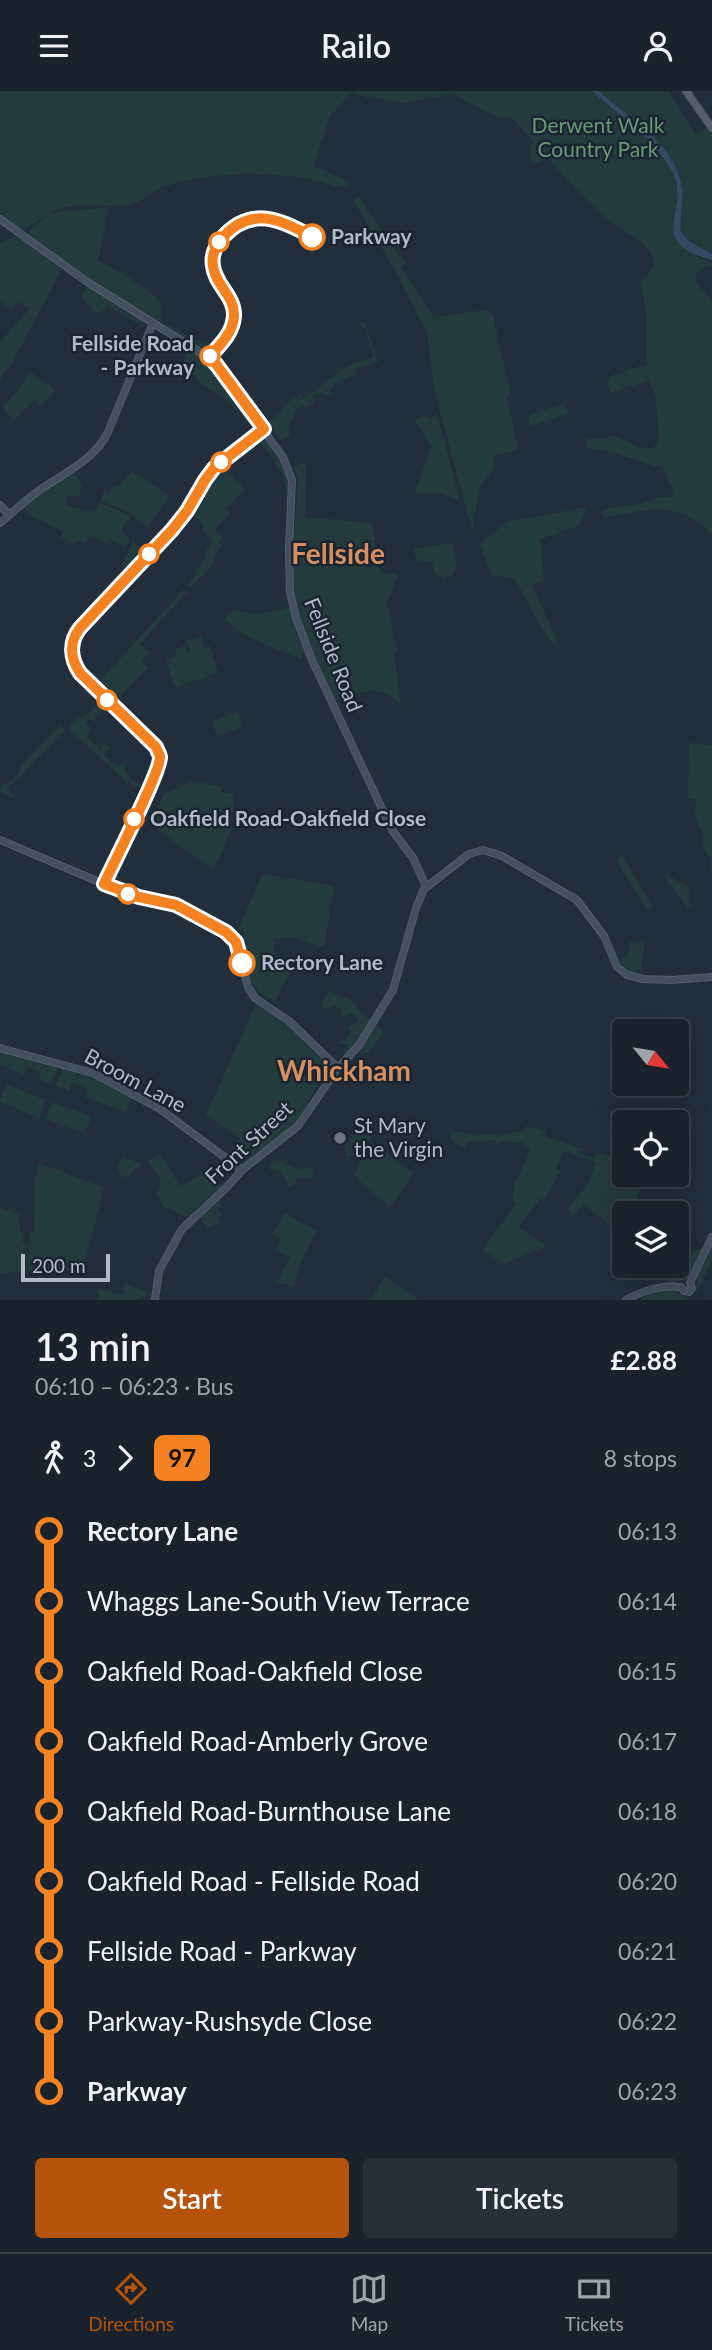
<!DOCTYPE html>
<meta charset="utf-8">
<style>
:root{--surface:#1a222d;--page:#272f39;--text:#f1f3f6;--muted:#9fa4aa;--line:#383f49;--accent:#b45309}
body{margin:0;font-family:Lato,sans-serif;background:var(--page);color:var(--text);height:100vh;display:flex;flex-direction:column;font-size:26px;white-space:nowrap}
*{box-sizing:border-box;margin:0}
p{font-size:23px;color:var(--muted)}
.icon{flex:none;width:38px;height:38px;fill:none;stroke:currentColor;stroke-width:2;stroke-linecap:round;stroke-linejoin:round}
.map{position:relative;height:1209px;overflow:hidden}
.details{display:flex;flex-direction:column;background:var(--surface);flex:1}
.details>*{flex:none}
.badge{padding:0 14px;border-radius:10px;font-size:24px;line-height:46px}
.needle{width:46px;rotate:120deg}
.tools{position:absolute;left:612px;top:928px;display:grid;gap:14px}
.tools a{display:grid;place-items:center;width:77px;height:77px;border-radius:7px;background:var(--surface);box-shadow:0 7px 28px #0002,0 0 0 2px var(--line);font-size:35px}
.scale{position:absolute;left:21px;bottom:18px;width:89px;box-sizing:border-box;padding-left:7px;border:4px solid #b2bac8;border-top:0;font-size:19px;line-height:24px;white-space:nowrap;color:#b2bac8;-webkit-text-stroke:5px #1b2531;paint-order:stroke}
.map>.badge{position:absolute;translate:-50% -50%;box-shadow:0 0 0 4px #fff}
.legs{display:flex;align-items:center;gap:10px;height:77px;padding:0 35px;font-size:23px}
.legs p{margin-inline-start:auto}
.head{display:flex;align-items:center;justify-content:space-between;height:119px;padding:0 35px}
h1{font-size:38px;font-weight:600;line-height:52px}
.cta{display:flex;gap:14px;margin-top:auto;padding:14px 35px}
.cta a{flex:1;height:80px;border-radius:7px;background:var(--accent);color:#fff;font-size:28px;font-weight:600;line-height:80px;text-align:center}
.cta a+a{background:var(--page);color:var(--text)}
ul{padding:0 35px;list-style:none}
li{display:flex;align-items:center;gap:24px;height:70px;font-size:26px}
li i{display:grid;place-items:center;width:10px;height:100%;margin:0 9px;background:currentColor}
li i::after{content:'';width:18px;height:18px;margin:-9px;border:5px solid;border-radius:50%;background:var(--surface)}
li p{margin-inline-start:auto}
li:first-child i{background:linear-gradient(#0000 50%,currentColor 0)}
li:last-child i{background:linear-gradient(currentColor 50%,#0000 0)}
header{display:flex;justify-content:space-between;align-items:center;height:91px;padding:0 35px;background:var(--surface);font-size:32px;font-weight:600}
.tab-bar{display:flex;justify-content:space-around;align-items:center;height:98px;border-top:2px solid var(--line);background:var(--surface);font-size:19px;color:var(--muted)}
.tab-bar a{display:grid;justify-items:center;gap:4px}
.tab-bar .on{color:var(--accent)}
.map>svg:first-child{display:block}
.green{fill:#243b3d}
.water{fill:#364963}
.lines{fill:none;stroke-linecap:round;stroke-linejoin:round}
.secondary-casing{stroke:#545d6a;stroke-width:8}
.primary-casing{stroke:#3f4955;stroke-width:9}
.secondary{stroke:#444f5f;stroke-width:6}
.primary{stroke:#545f6c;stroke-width:7}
.line-1-casing{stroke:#fff;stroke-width:16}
.line-1{stroke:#f58220;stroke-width:10}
.stop-1-dot{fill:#fff;stroke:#f58220;stroke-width:3.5}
.worship-dot{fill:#6b7280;stroke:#1b2531;stroke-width:2.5}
.labels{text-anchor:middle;stroke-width:5;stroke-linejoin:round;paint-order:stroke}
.park-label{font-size:21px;fill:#689973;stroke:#1b2531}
.stop-label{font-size:21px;font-weight:bold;fill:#b2bac8;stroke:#1b2531;text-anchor:start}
.street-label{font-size:21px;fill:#b2bac8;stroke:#1b2531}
.poi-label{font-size:21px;fill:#b2bac8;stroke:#1b2531;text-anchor:start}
.district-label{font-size:28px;font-weight:bold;fill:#d6905f;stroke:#1b2531}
</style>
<header><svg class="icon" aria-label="menu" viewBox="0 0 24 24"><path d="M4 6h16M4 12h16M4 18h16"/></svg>Railo<svg class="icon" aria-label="person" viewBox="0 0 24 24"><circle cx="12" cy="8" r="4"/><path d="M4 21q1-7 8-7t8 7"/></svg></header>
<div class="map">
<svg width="712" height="1209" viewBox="0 0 712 1209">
<rect width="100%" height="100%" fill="#222e3c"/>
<path class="green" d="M0,0h592c24,23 78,58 84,92 3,12 -1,26 -3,38l23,35 14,6 2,5h-8l-9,7 3,10 14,17v234c-13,-17 -42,-29 -64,-25 -15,2 -29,6 -44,7l-5,-5c13,-7 27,-5 41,-8 13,-3 14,-7 29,-7l5,-5 -11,-24c-26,-7 -50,-17 -78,-21l2,-8h18l8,-4 27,13h13l6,-6 -3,-41 -6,-21 -40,13 -3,-12 4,-5 36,-12v-48l-7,-34c8,-5 17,-17 12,-27 -8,-15 -26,-22 -38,-31 -24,-18 -45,-43 -66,-66l-16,7 -2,-11 3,-13 -23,-25 -10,3 -48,-25 -50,9 -37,-6 -12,-5 -23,24 -15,46v5l33,14 1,3 -9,4c-50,-19 -122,-18 -173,-2 -14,4 -24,16 -38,19 -19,2 -65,-4 -79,8l59,-6 -11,54c15,7 52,27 62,41 5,7 2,14 0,21l-70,-42 -64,-47 23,-20 -28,17 -21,-15z
M599,0h69l28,44 13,-8 3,6v121l-22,-12 -9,-10c-1,-17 4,-33 0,-49 -7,-37 -56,-68 -82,-92z
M359,106l38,56 10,10 -7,3 34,51 52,-7 6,3 19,80 -4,4 11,53 -25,6 1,12 -15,20 -7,43 -37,-138 -8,-61 -34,-65 -40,-67z
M20,144l43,32 -53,100 -9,9 1,2 -2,3v-39l29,-33 -11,-7 -7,8 -11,-11v-55z
M88,194l58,37 -5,3 -32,-18 -10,6 -7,-3 -10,-13z
M361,231l5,3 12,37 -22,6 1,6 -25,10 1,4 -4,2 2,4 -7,2 -2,-3 -9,2 2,8 -19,6 -8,20 2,7 -8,5 -14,-19 15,-12 -2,-3 19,-13 4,4 45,-33 24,-8 -7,-28 -9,-6z
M167,233l27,15 20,5 -6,6 -42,-23z
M189,257l21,12 41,57 -1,4 -32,-27 -19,-11 -2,-6 -16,-10z
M30,281l26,18 -16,16 -6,-6 -21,21 -11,-14 13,-13z
M566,311l2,12 -39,13v-12z
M437,323l23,86 -23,-7h-22l16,-47 -16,-26 8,-4 7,3z
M261,344l20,22 6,15 2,17 -3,1 -3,-15 -9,-12 2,-2 -19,-21 -11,8 2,4 -4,3 -4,-2v-3z
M234,363l3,1 -13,13 21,21 -19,20 4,4 -15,16 7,8 -3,5 2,4 -7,11 1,5 -25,26 -3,-3 10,-10 -2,-3 11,-14 -2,-4 9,-13 -11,-12 2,-3 -14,-14 23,-39z
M306,371l-1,55 67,6 8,49 18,2 -11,30 10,46 -3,4 7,51c-22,-23 -38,-12 -65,-5 -13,-28 -28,-56 -37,-85 -13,-45 -2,-94 -1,-139l-6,-9z
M74,380l8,14 -3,11h-12v10l27,6 6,-9 31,13 -10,14 9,11 -4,7 -17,-10 -3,5 -16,-7 -5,7 -7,-3 -4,4 -13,-7 3,-5 -33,-17 -8,-8 28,-24z
M132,381c15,7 24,16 38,24l-23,31 -22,-17 -24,-9 3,-11 6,3 4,-7h5z
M587,416l-8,19 -39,13 4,40 -12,6 27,60 -6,-1 -10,-13 -28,-52 -24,-4 -11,-31 26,-22z
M133,451l12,10v3l-16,16 -8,-6z
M453,452c3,16 9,29 -9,36l-10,-7 -2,-11 -14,1 -5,-13z
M184,498l3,3 -47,52 10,9 -9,8 7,7 -34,34 -19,-16z
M289,516l11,36 5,9 -4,8 -60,-27 -17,-14 10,-10c15,8 40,3 55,-2z
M201,545l3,11 -10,4 16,-5 8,27 -43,14 -9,-27 11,-3 -2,-8 10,-3 2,7h3l-4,-12z
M101,606l7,7 -1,2 -14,15 -4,-2 -4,4 7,6 -6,7 14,13 6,-6 4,5 -6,7 14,12 5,-5 4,4 -3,5 9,10 13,6 -1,3 -16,-7 -5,1 2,-3 -58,-53 11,-13 3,3 14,-12z
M238,621l5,15 -26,9 -5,-15z
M60,635l5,4 -46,48 -12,9 8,12 -15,-7 2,-7 5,-1 11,-10 3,-9z
M689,652l23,2v128l-2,-15 -6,-10 -3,-18 -6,-13 1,-17 -8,-2z
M194,690l28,6v5l12,2 -3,36 -17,40 -64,-46 14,-30z
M622,764l31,52 -6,3 -31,-50z
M263,783l71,12 -10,61 -33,-10 -16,2 -2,13 12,7 2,-2 9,3 -21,41c-7,-4 -15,-6 -19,-13 -10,-13 -16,-41 -12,-57l-6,-2z
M665,783l26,14 -2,11 3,8h-5l-23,-30z
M645,850l-6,36 -13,-4 -7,-7 1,-5 8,-7 2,-12z
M329,900l26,11 2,6 13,11c-2,14 -14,27 -24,36l-3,-2 5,-8 -9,-2 10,-7 1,-5 -3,-5 7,-1 4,-5 -6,-8 -10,5 -1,-8 -8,-4 -4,5 -7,-3v-3z
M256,913l30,20 43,39v3c-14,18 -18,36 -31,52 -15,19 -36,32 -55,46l-16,-9 13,-16 -34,-24z
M376,935l8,6 -15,20 -12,3z
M0,960l59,15 -8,18 -12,-4 2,-9 -14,-5 -3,8 -24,-9z
M63,976l14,3v15l-5,-2 -3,8 -13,-5z
M78,979l54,27 -6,15 -41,-15 2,-8 -9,-4z
M6,993l40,16 -7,18 -39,-16z
M52,1011l39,15 -6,17 -40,-15z
M526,1035l19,6v5l39,12 -2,5 11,4 3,-5 16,3 6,-6 7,5v19h21l-15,39h-6l-2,23 -39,-32 -10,11 -7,-6 21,-25 8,-22 -33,-11 -7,18 4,2 -16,30 -21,-10 16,9 -20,27 27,19 -41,18 -23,-14 35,-47 -4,-3 1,-15 17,-36 -8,-6 -21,-2 -3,3 -6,-4 -26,2 -1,7 -16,-10 1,-8c17,4 55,4 73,0z
M356,1042l16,3 -11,20h-16l1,-11z
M371,1051l43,31 -24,34 -26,-21 -10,-12z
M159,1064c10,9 14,20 21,31l19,-10 3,-6 11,7 -1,3 8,4 11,-6 -44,39 -24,-11 -6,-11 4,-16 -14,-17z
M122,1065l20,8 -16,14 -7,-4 -1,-7z
M273,1068l25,10 14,-2 3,6 -3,6h-15l-3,6 -5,2 -7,-14 -13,-4z
M39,1072l65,25 -21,82 -55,2 2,-40h4l1,-50z
M219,1109l3,4 -5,5 5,5 -5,3 5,5 -15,7 -7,-12z
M0,1116l19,7 1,17 3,3 -1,7 4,3 -2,28 -24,1z
M285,1122l32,18 -16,30 -7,25 -17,-4 13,-25 -14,-8 5,-10 -9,-5z
M700,1157l3,4c-17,32 -16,29 -51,34l12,-3 31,-33z
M712,1157v12l-16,36 2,-19z
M385,1186l34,23h-48z
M126,1192l26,11 1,6 -5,-5 -12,5h-37l-1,-11 27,6 -2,-7z
M665,1199l11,1 11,9h-45l-1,-3z"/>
<path class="water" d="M592,0h7c28,26 74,51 82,92 4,16 -2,33 0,49l9,10 22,12v6c-70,-18 -19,-51 -40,-89 -19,-33 -52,-55 -80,-80z"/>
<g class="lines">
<g class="secondary-casing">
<path id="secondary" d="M0,128l86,62 125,78 72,98 9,23 -3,69 1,43 6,26 16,42 80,170 21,28 13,28
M0,414l9,10
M0,432c13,-11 25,-22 38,-32 24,-17 57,-31 70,-59l45,-109
M0,749l118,50 34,11 29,6 48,26 7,9 12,45 7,11 34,23 49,47
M104,793c9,-20 57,-113 56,-127 0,-2 -3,-9 -4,-10l-79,-77c-7,-15 -7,-28 3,-42l92,-98 15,-19 14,-26 13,-17 50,-39
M0,957l93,25 67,36 82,61
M689,1201l3,-4 -2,-5 22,-46
M155,1209l4,-29 23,-42 45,-42 15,-17 56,-44 40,-58 21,-23 34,-55 23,-82 8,-19 45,-35 14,-4 19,6 75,44 27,36 13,31 10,8 16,4 29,1 40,-3
M626,1209c19,-10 34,-15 55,-13l3,4 5,1"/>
</g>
<g class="primary-casing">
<path id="primary" d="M686,0l26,37"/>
</g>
<use href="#secondary" class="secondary"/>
<use href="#primary" class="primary"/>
</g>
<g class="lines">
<g class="line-1-casing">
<path id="line-1" d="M242,872l-6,-21 -10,-10 -50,-27 -37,-8 -35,-13c9,-20 57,-113 56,-127 0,-2 -4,-9 -4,-10l-76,-74c-10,-15 -11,-31 0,-45l92,-98 15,-19 18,-31 9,-12 50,-39 -48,-65 -7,-7c11,-12 24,-24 25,-41 1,-20 -19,-31 -21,-50 -2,-11 3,-21 10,-29 28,-31 58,-18 89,0"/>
</g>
<use href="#line-1" class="line-1"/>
</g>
<g class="stop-1-dot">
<circle cx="312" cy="146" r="12"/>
<circle cx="219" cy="151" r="9"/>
<circle cx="210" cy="265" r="9"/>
<circle cx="221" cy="371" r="9"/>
<circle cx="149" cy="463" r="9"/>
<circle cx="107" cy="609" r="9"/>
<circle cx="134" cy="728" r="9"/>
<circle cx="128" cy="803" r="9"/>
<circle cx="242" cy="872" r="12"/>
</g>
<circle class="worship-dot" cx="340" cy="1047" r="7"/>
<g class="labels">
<g class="park-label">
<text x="598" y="42">Derwent Walk<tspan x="598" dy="24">Country Park</tspan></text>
</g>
<g class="stop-label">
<text x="331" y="153">Parkway</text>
<text x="194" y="260" text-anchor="end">Fellside Road<tspan x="194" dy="24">- Parkway</tspan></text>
<text x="150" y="735">Oakfield Road-Oakfield Close</text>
<text x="261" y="879">Rectory Lane</text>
</g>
<g class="street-label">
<text transform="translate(333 564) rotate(68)" y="7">Fellside Road</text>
<text transform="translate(135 990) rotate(28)" y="7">Broom Lane</text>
<text transform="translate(249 1052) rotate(-43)" y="7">Front Street</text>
</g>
<g class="poi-label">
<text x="354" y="1042">St Mary<tspan x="354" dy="24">the Virgin</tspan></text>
</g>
<g class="district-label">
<text x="338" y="473">Fellside</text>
<text x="344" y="990">Whickham</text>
</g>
</g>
</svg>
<div class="tools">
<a><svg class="needle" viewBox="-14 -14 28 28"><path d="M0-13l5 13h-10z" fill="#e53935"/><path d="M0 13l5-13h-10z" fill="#9fa4aa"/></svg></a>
<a><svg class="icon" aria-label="locate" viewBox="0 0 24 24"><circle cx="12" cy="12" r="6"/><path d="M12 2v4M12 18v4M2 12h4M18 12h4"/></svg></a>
<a><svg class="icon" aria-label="layers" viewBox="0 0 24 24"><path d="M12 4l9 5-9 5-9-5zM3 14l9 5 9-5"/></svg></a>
</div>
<div class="scale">200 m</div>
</div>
<section class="details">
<div class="head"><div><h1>13 min</h1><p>06:10 – 06:23 · Bus</p></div><b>£2.88</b></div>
<div class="legs"><svg class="icon" aria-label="walk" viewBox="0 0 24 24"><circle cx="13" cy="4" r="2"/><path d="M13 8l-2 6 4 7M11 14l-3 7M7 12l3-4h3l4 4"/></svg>3<svg class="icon" aria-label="forward" viewBox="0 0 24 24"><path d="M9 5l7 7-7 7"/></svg><b class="badge" style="background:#f58220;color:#111">97</b><p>8 stops</p></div>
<ul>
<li><i style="color:#f58220"></i><b>Rectory Lane</b><p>06:13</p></li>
<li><i style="color:#f58220"></i><span>Whaggs Lane-South View Terrace</span><p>06:14</p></li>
<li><i style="color:#f58220"></i><span>Oakfield Road-Oakfield Close</span><p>06:15</p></li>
<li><i style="color:#f58220"></i><span>Oakfield Road-Amberly Grove</span><p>06:17</p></li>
<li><i style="color:#f58220"></i><span>Oakfield Road-Burnthouse Lane</span><p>06:18</p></li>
<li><i style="color:#f58220"></i><span>Oakfield Road - Fellside Road</span><p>06:20</p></li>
<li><i style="color:#f58220"></i><span>Fellside Road - Parkway</span><p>06:21</p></li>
<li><i style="color:#f58220"></i><span>Parkway-Rushsyde Close</span><p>06:22</p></li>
<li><i style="color:#f58220"></i><b>Parkway</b><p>06:23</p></li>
</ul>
<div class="cta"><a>Start</a><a>Tickets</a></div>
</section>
<nav class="tab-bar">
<a class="on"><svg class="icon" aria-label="directions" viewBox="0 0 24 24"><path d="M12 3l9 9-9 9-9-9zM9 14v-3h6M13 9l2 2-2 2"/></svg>Directions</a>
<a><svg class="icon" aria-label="map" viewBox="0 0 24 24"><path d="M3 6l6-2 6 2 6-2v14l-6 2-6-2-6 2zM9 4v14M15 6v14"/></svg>Map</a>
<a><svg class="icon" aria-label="tickets" viewBox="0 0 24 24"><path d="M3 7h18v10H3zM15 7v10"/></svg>Tickets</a>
</nav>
